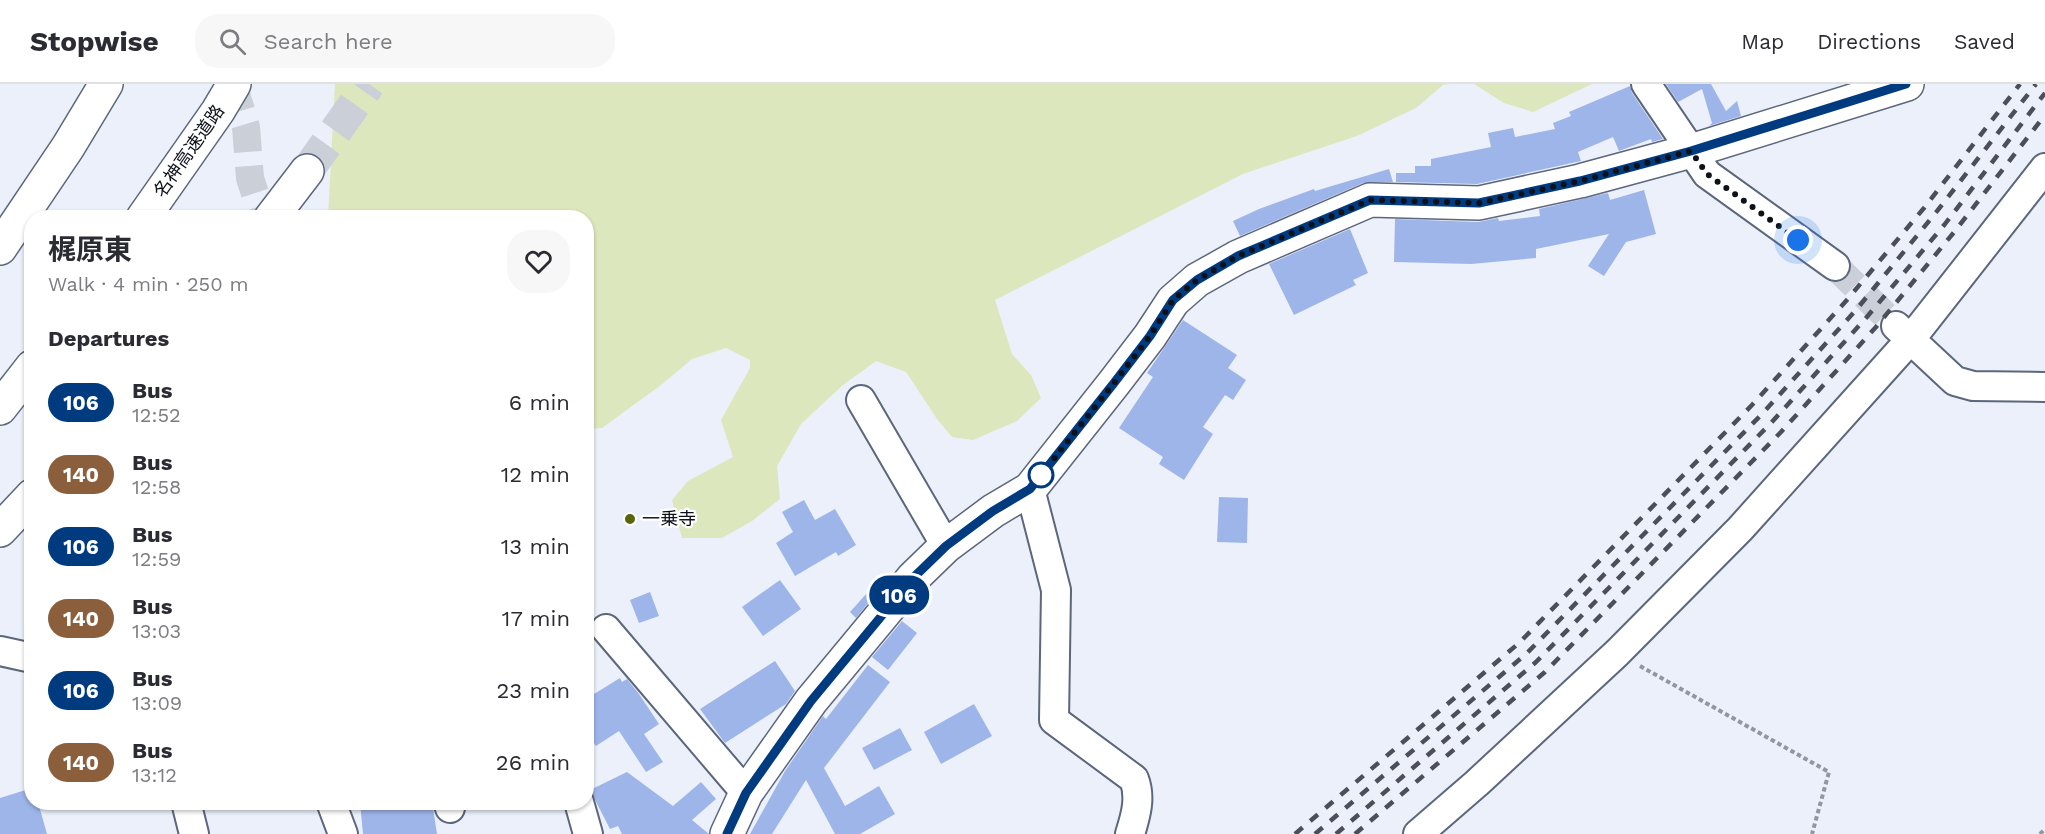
<!DOCTYPE html>
<meta charset="utf-8">
<style>
:root{--surface:#fff;--page:#f7f7f7;--text:#2b2b33;--muted:#7c7c81;--line:#e1e1e2}
body{margin:0;font-family:"Work Sans","Noto Sans JP",sans-serif;background:var(--page);color:var(--text);height:100vh;display:flex;flex-direction:column;font-size:22px;white-space:nowrap}
*{box-sizing:border-box;margin:0}
p{font-size:20px;color:var(--muted)}
.icon{flex:none;width:33px;height:33px;fill:none;stroke:currentColor;stroke-width:2;stroke-linecap:round;stroke-linejoin:round}
.map{position:relative;flex:1;overflow:hidden}
.panel{position:absolute;left:24px;top:126px;width:570px;height:600px;display:flex;flex-direction:column;background:var(--surface);border-radius:24px;box-shadow:0 2px 4px #0004}
.panel>*{flex:none}
.badge{padding:0 12px;border-radius:20px;font-size:21px;line-height:39px}
.you{position:absolute;width:30px;height:30px;margin:-15px;border:4px solid #fff;border-radius:50%;background:#1a73e8;box-shadow:0 0 0 9px #1a73e833}
.map>.badge{position:absolute;translate:-50% -50%;box-shadow:0 0 0 3px #fff}
h2{padding:0 24px;font-size:22px;line-height:54px}
.round{display:grid;place-items:center;flex:none;width:63px;height:63px;border-radius:24px;background:var(--page)}
.overview{display:flex;align-items:center;justify-content:space-between;height:102px;padding:0 24px}
h1{font-size:28px;font-weight:700;line-height:45px}
ul{padding:0;list-style:none}
li{display:flex;align-items:center;gap:18px;height:72px;padding:0 24px}
li div{flex:1}
li b{display:block;font-size:22px}
li em{font-style:normal}
li .badge{min-width:66px;font-weight:700;text-align:center}
header{display:flex;align-items:center;gap:36px;box-sizing:border-box;height:84px;padding:0 30px;background:var(--surface);border-bottom:2px solid var(--line)}
header strong{font-size:28px}
nav{display:flex;gap:33px;margin-inline-start:auto;font-size:21px}
.search{width:420px;height:54px;background:var(--page);display:flex;align-items:center;gap:15px;box-sizing:border-box;padding:0 21px;border-radius:24px;color:var(--muted);font-size:22px}
.map>svg:first-child{display:block}
.green{fill:#dde7bd}
.building{fill:#9eb5e9}
.lines{fill:none;stroke-linecap:round;stroke-linejoin:round}
.minor-tunnel{stroke:#cacfd8;stroke-width:28;stroke-dasharray:28 14;stroke-linecap:butt}
.highway-tunnel{stroke:#cacfd8;stroke-width:33;stroke-dasharray:33 16;stroke-linecap:butt}
.minor-casing{stroke:#5c667c;stroke-width:32}
.major-casing{stroke:#5c667c;stroke-width:36}
.highway-casing{stroke:#5c667c;stroke-width:36}
.path{stroke:#9296a0;stroke-width:4;stroke-dasharray:4.5 3;stroke-linecap:butt}
.minor{stroke:#fff;stroke-width:28}
.major{stroke:#fff;stroke-width:33}
.highway{stroke:#fff;stroke-width:33}
.rail{stroke:#4c4f59;stroke-width:4.5;stroke-dasharray:10 10;stroke-linecap:butt}
.line-casing{stroke:#fff;stroke-width:14}
.line{stroke:#003b80;stroke-width:9}
.walk{stroke:#0e111a;stroke-width:6;stroke-dasharray:0 10.8}
.stop-dot{fill:#fff;stroke:#003b80;stroke-width:3}
.poi-dot{fill:#576509;stroke:#fff;stroke-width:2}
.labels{text-anchor:middle;stroke-width:4.5;stroke-linejoin:round;paint-order:stroke}
.street-label{font-size:18px;fill:#0e111a;stroke:#fff}
.poi-label{font-size:18px;fill:#0e111a;stroke:#fff;text-anchor:start}
</style>
<header>
<strong>Stopwise</strong>
<div class="search"><svg class="icon" aria-label="search" viewBox="0 0 24 24"><circle cx="10" cy="10" r="6"/><path d="M15 15l6 6"/></svg>Search here</div>
<nav><a>Map</a><a>Directions</a><a>Saved</a></nav>
</header>
<div class="map">
<svg width="2045" height="750" viewBox="0 0 2045 750">
<rect width="100%" height="100%" fill="#ebf0fa"/>
<path class="green" d="M335,0h1114l-6,1 -27,23 -59,28 -114,38 -248,126 17,54 19,21 10,23 -24,23 -44,19 -21,-3 -15,-18 -31,-47 -30,-11 -33,24 -42,39 -24,42 3,33 -28,22 -30,17h-40l-10,-38 16,-19 45,-24 -12,-37 29,-52v-8l-24,-12 -34,11 -31,26 -59,43 -15,1 -1,-211 -258,-1z
M1474,0h118l-59,28 -29,-9z"/>
<path class="building" d="M1666,0h45l15,27 11,-10 4,15 -32,10 3,-3 -10,-34 -24,13z
M1630,2l2,7 31,46 -11,3 -1,-3 -32,12 -6,-14 -35,15 3,9 -104,23 -81,-2v-9h19v-7h16v-7l60,-12 -3,-14 25,-5 2,9 40,-8 -2,-6 18,-7 -2,-4z
M1389,85l4,13 -30,1 -123,53 -7,-15 26,-12 55,-20 1,2z
M1644,106l12,44 -30,8 -22,34 -16,-10 21,-32 -73,15v9l-65,6 -77,-2 1,-43 83,3 20,-4 1,3 41,-5 -1,-7 69,-16 2,7z
M1350,145l18,44 -15,7 3,5 -62,30 -25,-51z
M1183,236l54,35 -9,13 18,12 -13,20 -8,-5 -22,32 10,7 -29,46 -25,-16 4,-7 -44,-29 34,-51 -6,-4z
M1219,413l29,1 -1,45 -30,-1z
M804,416l11,20 20,-11 21,36 -18,11 -2,-4 -41,24 -19,-33 17,-11 -11,-20z
M780,496l21,29 -38,27 -21,-29z
M650,508l9,24 -20,7 -9,-23z
M867,509l6,4 -17,21 -6,-6z
M902,537l15,12 -29,37 -16,-13z
M775,577l20,30 -9,13 -61,39 -25,-34z
M868,581l22,17 -66,86 21,38 34,-20 16,28 -35,20h-25l-29,-54 -34,54h-22l35,-63 38,-55 3,3z
M620,594l2,4 5,-3 12,15 20,30 -15,10 19,28 -17,10 -27,-41 -23,15 -10,-14v-33z
M974,620l18,32 -51,28 -17,-32z
M900,644l12,22 -38,20 -12,-22z
M627,688l46,34 28,-24 15,17 -24,21 17,14h-87l-4,-8 -8,3 -20,-39z
M32,704v14h6l9,32h-47v-36z
M360,718h72l5,32h-74z"/>
<g class="lines">
<path class="minor-tunnel" d="M233,0l13,43 4,51 13,40
M1835,182l61,60"/>
<path class="highway-tunnel" d="M307,87l62,-87"/>
<g class="minor-casing">
<path id="minor" d="M1646,0l61,90 128,92
M1896,242l59,55 18,5 72,1
M861,316l85,146
M1030,405l26,101 -2,130 80,59c7,18 2,36 -4,55
M606,545l140,164
M0,567l32,7
M186,718l8,32
M331,718l12,32
M448,718l2,6
M579,718l9,32
M1418,750l59,-51 140,-130 123,-124 170,-189 135,-172"/>
</g>
<g class="major-casing">
<path id="major" d="M727,750l19,-41 65,-92 102,-123 33,-32 47,-35 37,-22 84,-106 36,-47 23,-35 24,-21 41,-23 132,-57 109,3 101,-22 111,-30 216,-67"/>
</g>
<g class="highway-casing">
<path id="highway" d="M143,134l75,-107 16,-27
M271,134l36,-47
M0,164l68,-101 38,-63
M0,324l32,-41
M0,446l32,-34"/>
</g>
<path class="path" d="M1640,582l189,106 -17,62
M2040,750l5,-5"/>
<use href="#minor" class="minor"/>
<use href="#major" class="major"/>
<use href="#highway" class="highway"/>
<path class="rail" d="M1295,750l224,-191 233,-238 94,-104 78,-93 96,-124
M1315,750l212,-181 235,-239 94,-104 78,-95 102,-131
M1336,750l200,-172 235,-239 95,-105 79,-94 100,-131
M1355,750l190,-162 236,-240 95,-105 79,-96 90,-116"/>
</g>
<g class="lines">
<g class="line-casing">
<path id="line" d="M727,750l19,-41 65,-92 102,-123 33,-32 47,-35 37,-22 84,-106 36,-47 23,-36 24,-20 41,-24 132,-56 109,3 101,-22 111,-30 215,-67"/>
</g>
<use href="#line" class="line"/>
<path class="walk" d="M1041,391l73,-92 36,-47 23,-36 24,-20 41,-24 132,-56 109,3 101,-22 111,-30 16,23 91,66"/>
</g>
<circle class="stop-dot" cx="1041" cy="391" r="12"/>
<circle class="poi-dot" cx="630" cy="435" r="6"/>
<g class="labels">
<g class="street-label">
<text transform="translate(189 67) rotate(-55)" y="6">名神高速道路</text>
</g>
<g class="poi-label">
<text x="642" y="441">一乗寺</text>
</g>
</g>
</svg>
<div class="you" style="left:1798px;top:156px"></div>
<b class="badge" style="left:899px;top:511px;background:#003b80;color:#fff">106</b>
<section class="panel">
<div class="overview"><div><h1>梶原東</h1><p>Walk · 4 min · 250 m</p></div><a class="round"><svg class="icon" aria-label="heart" viewBox="0 0 24 24"><path d="M12 20l-8-8c-3-5 5-10 8-4 3-6 11-1 8 4z"/></svg></a></div>
<h2>Departures</h2>
<ul>
<li><span class="badge" style="background:#003b80;color:#fff">106</span><div><b>Bus</b><p>12:52</p></div><em>6 min</em></li>
<li><span class="badge" style="background:#8b5e3c;color:#fff">140</span><div><b>Bus</b><p>12:58</p></div><em>12 min</em></li>
<li><span class="badge" style="background:#003b80;color:#fff">106</span><div><b>Bus</b><p>12:59</p></div><em>13 min</em></li>
<li><span class="badge" style="background:#8b5e3c;color:#fff">140</span><div><b>Bus</b><p>13:03</p></div><em>17 min</em></li>
<li><span class="badge" style="background:#003b80;color:#fff">106</span><div><b>Bus</b><p>13:09</p></div><em>23 min</em></li>
<li><span class="badge" style="background:#8b5e3c;color:#fff">140</span><div><b>Bus</b><p>13:12</p></div><em>26 min</em></li>
</ul>
</section>
</div>
